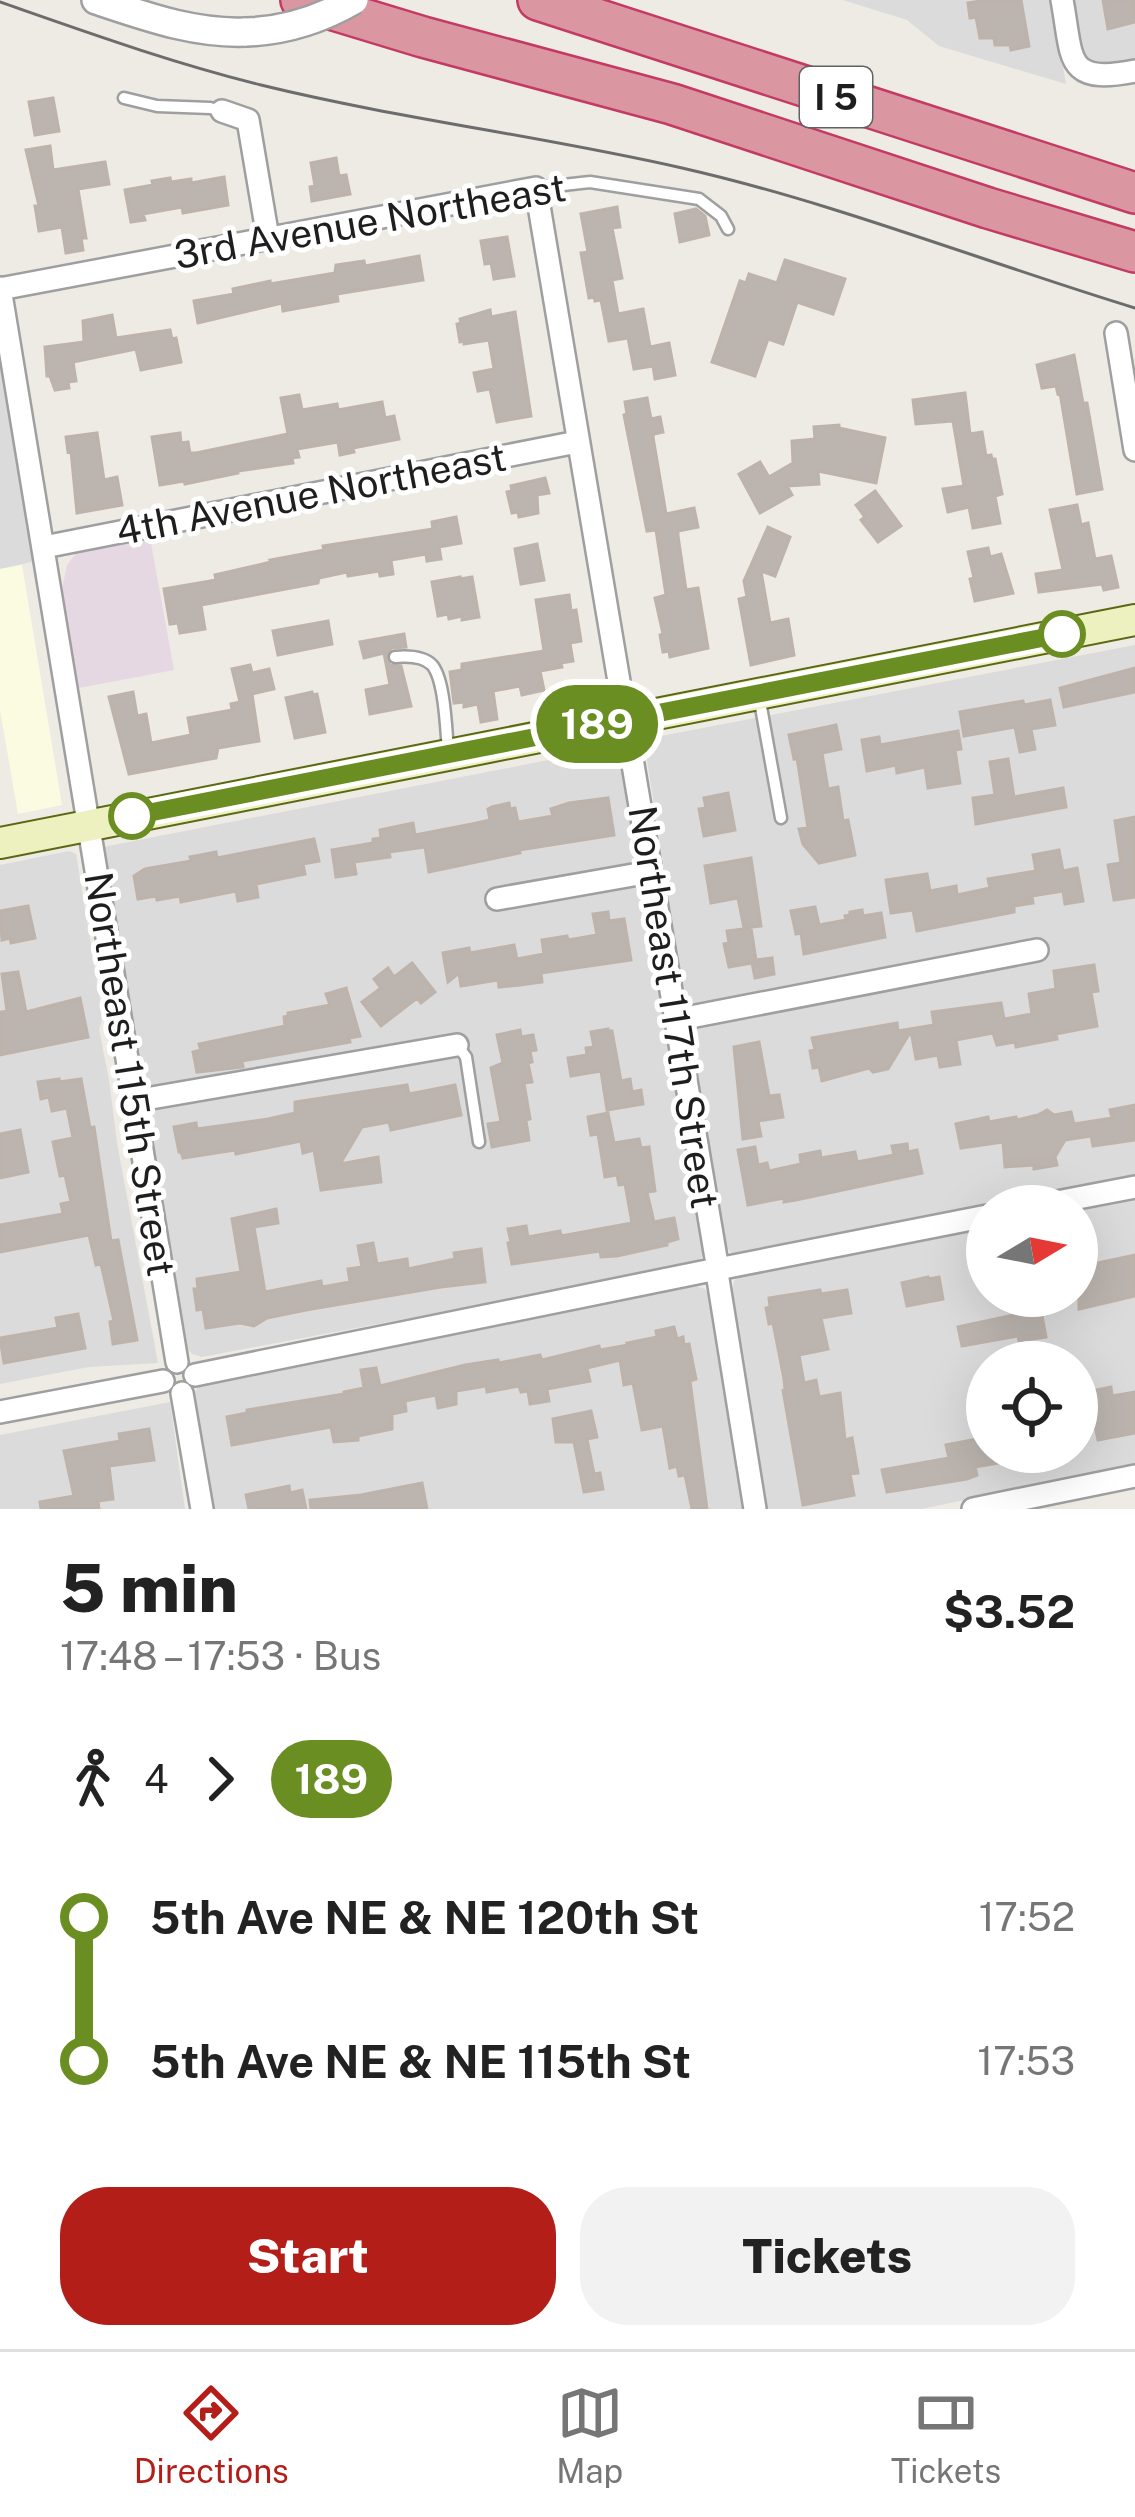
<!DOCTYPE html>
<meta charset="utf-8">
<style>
:root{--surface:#fff;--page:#f2f2f2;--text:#222;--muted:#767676;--line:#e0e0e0;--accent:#b31e19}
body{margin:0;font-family:"Public Sans",sans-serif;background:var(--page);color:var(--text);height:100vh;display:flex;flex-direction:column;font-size:45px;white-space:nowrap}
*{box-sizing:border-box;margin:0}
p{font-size:39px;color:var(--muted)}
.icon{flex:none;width:66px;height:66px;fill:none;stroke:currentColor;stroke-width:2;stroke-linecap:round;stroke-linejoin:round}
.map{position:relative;height:1509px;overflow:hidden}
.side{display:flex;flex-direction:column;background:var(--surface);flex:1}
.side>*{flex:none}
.badge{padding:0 24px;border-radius:39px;font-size:42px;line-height:78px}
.needle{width:78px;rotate:80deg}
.fabs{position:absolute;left:966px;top:1185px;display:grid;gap:24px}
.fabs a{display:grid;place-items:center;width:132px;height:132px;border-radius:50%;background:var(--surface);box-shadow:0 12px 48px #0002;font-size:60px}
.map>.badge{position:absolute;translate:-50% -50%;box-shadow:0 0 0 6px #fff}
.legs{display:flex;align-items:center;gap:18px;height:132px;padding:0 60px;font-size:39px}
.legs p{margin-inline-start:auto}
.overview{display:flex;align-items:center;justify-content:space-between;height:204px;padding:0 60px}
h1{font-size:66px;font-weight:800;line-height:90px}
.action{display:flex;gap:24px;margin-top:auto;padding:24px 60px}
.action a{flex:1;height:138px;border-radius:48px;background:var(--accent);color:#fff;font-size:48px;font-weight:800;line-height:138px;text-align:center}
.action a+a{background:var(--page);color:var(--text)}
ul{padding:0 60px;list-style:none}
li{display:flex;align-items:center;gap:42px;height:144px;font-size:45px}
li i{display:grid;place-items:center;width:18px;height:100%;margin:0 15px;background:currentColor}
li i::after{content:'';width:30px;height:30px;margin:-15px;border:9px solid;border-radius:50%;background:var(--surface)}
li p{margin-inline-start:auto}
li:first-child i{background:linear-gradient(#0000 50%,currentColor 0)}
li:last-child i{background:linear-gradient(currentColor 50%,#0000 0)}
.tabs{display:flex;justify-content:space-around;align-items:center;height:168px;border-top:3px solid var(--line);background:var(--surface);font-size:33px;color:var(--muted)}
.tabs a{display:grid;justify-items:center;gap:6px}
.tabs .on{color:var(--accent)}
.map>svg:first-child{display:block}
.residential{fill:#dcdbdb;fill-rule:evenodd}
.industrial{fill:#e6d8e3}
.education{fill:#fafbe1}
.building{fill:#bbb4af;stroke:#beb3aa;stroke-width:3}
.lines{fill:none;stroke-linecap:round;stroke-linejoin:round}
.service-casing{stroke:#9f9f9f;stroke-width:15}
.minor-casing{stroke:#9f9f9f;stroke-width:26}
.tertiary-casing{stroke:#9f9f9f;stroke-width:32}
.secondary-casing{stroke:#5b6813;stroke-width:34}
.motorway-casing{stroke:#c43a65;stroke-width:44}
.service{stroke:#fff;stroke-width:10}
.minor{stroke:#fff;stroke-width:21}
.tertiary{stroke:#fff;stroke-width:27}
.secondary{stroke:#edf1c0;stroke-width:30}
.motorway{stroke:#db97a1;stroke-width:39}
.tram{stroke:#6c6c6c;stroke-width:3}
.tertiary-bridge-casing{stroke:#9f9f9f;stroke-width:32;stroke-linecap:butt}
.tertiary-bridge{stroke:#fff;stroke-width:27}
.line-1-casing{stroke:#fff;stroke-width:27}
.line-1{stroke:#6b8e23;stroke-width:18}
.stop-1-dot{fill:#fff;stroke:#6b8e23;stroke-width:6}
.labels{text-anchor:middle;stroke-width:10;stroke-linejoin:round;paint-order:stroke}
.shield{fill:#fff;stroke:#626262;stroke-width:3}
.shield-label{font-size:36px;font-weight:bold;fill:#1e1e1e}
.street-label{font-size:39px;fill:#1e1e1e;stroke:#fff}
</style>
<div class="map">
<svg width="1135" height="1509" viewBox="0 0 1135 1509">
<rect width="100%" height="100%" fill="#eeebe5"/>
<path class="residential" d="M843,0h209l14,84 -127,-38 -32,-26z
M1072,0h63v62l-31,6 -15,-5 -11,-25z
M0,353l36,208 -36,8z
M1135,645v533l-396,77 -7,-1 -8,-10 -80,-502h8l4,-5z
M620,746l85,507 -6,7 -13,6 -484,91 -10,-3 -7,-7 -4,-13 -78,-487z
M69,851l7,3 27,163 -4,12 10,51 8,63 41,220 -69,4 -89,17v-519z
M1135,1197v267l-213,45h-155l-35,-216 2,-12 10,-8 243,-47v70h90v-88zM987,1362h90v90h-90z
M689,1284l16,5 7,10 36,210h-539l-18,-101 4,-16 7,-11z
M170,1402l15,107h-185v-74z"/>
<path class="industrial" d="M149,532l25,138 -95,18 -17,-99 5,-24 10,-13 15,-8z"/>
<path class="education" d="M22,565l40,240 -44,9 -18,-104v-141z"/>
<path class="building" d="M986,0h35l8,46 -18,4 -1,-5h-15l-1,-7h-14l-4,-21 -6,1 -2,-15z
M1103,0h32v22l-27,7z
M53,98l6,33 -24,4 -6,-33z
M50,146l3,24 52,-8 4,22 -31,5 8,49h-5l2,12 -17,3 -4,-26 -23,4 -4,-25h4l-13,-56z
M336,158l3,18 7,-1 4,19 -38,7 -2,-14 5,-1 -4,-23z
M224,177l4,28 -45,8 -1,-6 -39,7 2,6 -14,2 -6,-32 28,-5 -1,-4 18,-3 1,4 20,-3v4z
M617,207l3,20 -8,1 10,50 -10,2 6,34 25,-5 7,38 19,-4 6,32 -20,4 -2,-13 -19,3 -6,-31 -19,3 -8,-41 -6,1 -1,-4 -5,1 -8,-45 7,-1 -7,-38z
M696,209l9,7 4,19 -29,7 -5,-28z
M507,237l7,39 -20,3 -3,-16 -6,1 -4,-23z
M419,256l4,24 -86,14 1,7 -55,10 -1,-8 -84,20 -4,-22 40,-7 -1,-5 37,-8v3l65,-11 1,-8 28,-4 1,5z
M785,260l60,19 -12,35 -36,-12 -14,42 -15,-5 -13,37 -43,-14 28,-81 6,2 3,-9 28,9z
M490,310l1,7 24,-5 16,104 -34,6 -7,-33 -12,2 -4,-18 20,-4 -5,-29 -25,4v-3l-4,1 -3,-18 4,-1 -1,-4z
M112,315l4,23 54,-8 2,9 4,-1 5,24 -40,8 -5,-21 -63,13 3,19 -8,1 1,6 -14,2 -5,-14h-3l-2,-29 39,-5 -1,-21z
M1074,355l9,48h4l15,86 -25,5 -17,-101 -2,1 -2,-8 -14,2 -5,-23z
M965,393l5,41 12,-2 4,24 5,-1 1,4h3l7,35 -7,2 5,27 -27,5 -4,-21 -21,5 -5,-23 21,-3 -11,-65 -37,3 -3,-24z
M299,395l3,15 35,-6 1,6 44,-8 3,16 9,-2 5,23 -46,9 1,4 -14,3 -2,-13 -41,7 2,8 -7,1 1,5 -55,8v2l-53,11 -1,-3 -24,4 -8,-48 28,-4 1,10 7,-1 2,11h6l92,-19 -7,-36z
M647,398l4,21 9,-2 3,15 -9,2 -1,3 13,77 28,-6 4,19 -20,4v5l8,54 12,-2 10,60 -38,9 -1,-6 -6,1 -3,-17 3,-1 -8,-36 11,-3 -10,-65 -9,1 -23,-116 3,-1 -2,-12z
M839,425v3l46,10 -9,45 -58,-12 1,13 -32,2 5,9 -32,18 -21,-39 21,-12 9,15 24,-14 -1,-22 23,-2 -1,-12z
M97,433l7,47 13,-3 5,28 -45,8 -6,-62 -3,1 -2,-15z
M545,478l4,15 -12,2 1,18 -19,4 -1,-5 -6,1 -5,-21 5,-1 -1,-5z
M875,491l26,35 -23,16 -17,-22 4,-3 -9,-12z
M1077,505l4,20 7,-2 7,36 16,-3 7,31 -14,3 -2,-6 -63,8 -3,-18 27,-4 -13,-60z
M456,517l5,26 -22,4 2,12 -14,2 -1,-7 -35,6 2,14 -13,2 -1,-5 -31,5 -1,-4 -28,6 -1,5 -117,22 4,24 -25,4 -2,-10 -8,1 -6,-35 52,-9 -1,-5 56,-13 -1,-2 54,-10 -1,-4 110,-17 -1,-7z
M768,527l22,10 -15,39 -14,-5 9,52 18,-4 6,36 -43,10 -12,-66 8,-2 -3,-16z
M537,544l7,36 -23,4 -6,-35z
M988,548l2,9 11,-3 12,39 -38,8 -5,-22 4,-1 -6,-26z
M460,577v2l12,-2 7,40 -17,3v-4l-13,3 -1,-5 -10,2 -6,-34z
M569,595l2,16 5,-1 5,31 -11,2 3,18 -12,2 1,4 -22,4 4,19 -22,5 -2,-9 -27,5 4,28 -16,3 -3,-18 -14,3v-5l-10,1 -4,-31 12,-2v-6l82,-13 -8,-51z
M328,621l4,23 -54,11 -5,-24z
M404,634l2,13 -15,1 -5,11 4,6 11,1 10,40 -41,8 -4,-24 24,-5 -6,-32 -20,5 -4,-16z
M250,665l2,8 17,-4 5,20 -22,5 7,47 -41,7 -2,10 -87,16 -20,-77 24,-5 4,24 9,-2 5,29 40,-8 -3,-17 44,-8 -1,-6 9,-2 -8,-33z
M1135,668v24l-71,15 -4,-19z
M312,692l1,3 4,-1 8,38 -30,6 -9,-40z
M1050,700l5,25 -24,4 4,20 -15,3 -5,-25 -51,9 -4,-24 63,-11 1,4z
M836,725l5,24 -19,4 6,36 10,-2 5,34 5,-1 7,35 -36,8 -16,-19 -4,-15 9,-1 -11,-70 -3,1 -5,-24z
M958,731l3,18 -6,1 5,33 -32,5 -3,-21 -28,6 -1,-8 -29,6 -5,-31 17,-3 1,8z
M1008,759l6,38 49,-9 3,19 -90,17 -3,-26 22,-3 -5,-33z
M728,793l7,37 -31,6 -5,-27 7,-1 -2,-10z
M608,798l6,37 -95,15 1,3 -91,19 -4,-25 -36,5 1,5 -36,5 2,12 -20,3 -4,-27 41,-7v-4l8,-1 -1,-8 33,-7 2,12 57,-11 18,-4 -2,-11 4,-2 17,-4 1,6 5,-1 3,14 35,-6 -2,-7 18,-6z
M1135,817v80l-21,3 -6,-35 13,-2 -6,-42z
M314,839l5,22 -16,3 2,10 -49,10 2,13 -20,4 -2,-10 -55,11 -1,-6 -23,4 -1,-4 -18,3 -4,-23 11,-7 46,-8 -1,-4 26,-5 1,6z
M1059,850l4,21 14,-3 6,33 -18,3 -2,-13 -31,5 1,7 -19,3v6l-97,19 -4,-21 -22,3 -5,-33 41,-6 3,17 26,-5 1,9 33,-7 -2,-9 48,-8 -3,-16z
M751,858l10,68 -17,2 -6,-30 -27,5 -6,-37z
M28,906l7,32 -24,5 -1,-5 -8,2 -2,-29z
M815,907l4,18 27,-5 -1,-4 5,-1v-3l12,-2 1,6 18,-3 4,24 -81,17 -3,-21 -5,1 -5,-23z
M608,912l1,9 15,-2 7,41 -90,13 1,9 -22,3 -21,2 -1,-7 -37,6 -2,-13 -11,9 -5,-29 26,-5 1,5 44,-8 3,14 27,-5 -2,-14 25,-4 1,4 29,-5 -4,-21z
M751,928l5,32 16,-2 2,16 -19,4 -3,-15 -23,4 -5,-23 5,-1 -2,-12z
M412,963l23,29 -14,11 -4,-5 -36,28 -19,-24 19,-14 -7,-9 14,-11 6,9z
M1094,965l4,26 -7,1 6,34 -41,8 1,5 -41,8 -1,-5 -18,3 -4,-12 -37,7 4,24 -20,3 -2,-12 -22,4 -5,-28 -23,38 -15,3 -4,-4 -47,13 -3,-14 -6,1 -3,-17 5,-1 -3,-12 85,-15 1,8 36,-6 -2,-13 69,-9 3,16 28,-5 -3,-20 27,-5 -2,-18z
M18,972l8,40 54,-14 8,39 -88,18v-38l1,-5 6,-1 -5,-37z
M346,988l14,48 -11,2 1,4 -108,19 1,6 -46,5 -4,-20 8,-2 -2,-6 86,-18 -1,-9 4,-1v-3l42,-8 -4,-11z
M608,1029v2h4l9,50 9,-2 2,13 9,-2 2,14 -36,6 -6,-39 -30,5 -3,-18 19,-3 -1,-7 8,-1 -3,-15z
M520,1030l1,7 12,-2 3,15 -6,1 2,11 -4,1 4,19 -8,1 6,36 -4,1 3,20 -37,7 -4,-23 13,-2 -10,-54 12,-5 -6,-28z
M759,1042l10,54 10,-1 4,22 -25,4 3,15 -18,3 -9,-92z
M59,1079v3l22,-3 9,49 4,-1 17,114 7,-1 19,100 -24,4 -3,-22 4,-1 -13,-57 -5,1 -7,-30 -89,17v-27l63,-11 -2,-10 10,-2 -6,-27 -5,1 -7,-34 20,-4 -6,-30 -15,3 -3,-14 -8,2 -3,-17z
M407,1085l2,9 46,-9 6,30 -70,15 -2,-8 -27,5 -22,37 38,-7 3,25 -60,8 -7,-40 -11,3 -2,-12 -65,13 -1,-4 -52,8 -2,-6h-2l-5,-25 22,-4 1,6 71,-10 27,-6v-11z
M1135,1105v35l-42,6 -2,-10 -26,4 -10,17 2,8 -23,4v-4l-29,2 -2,-25 -42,6 -5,-24 32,-7 1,5 27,-5 1,3 21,-5 9,-5 7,5 17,-3 3,12 38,-6 -2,-8z
M608,1113l6,30 25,-4 2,9 8,-1 6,44 -8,1 7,30 20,-4 4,21 -11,3v3l-50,11 -16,1 -1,-6 -88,13 -4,-21 3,-1 -3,-13 18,-3 2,11 32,-6 1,5 71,-13 -7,-39 -6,1 -2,-10 -12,2 -7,-43 -7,1 -3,-18z
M20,1130l8,42 -28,6v-44z
M907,1144l1,8 9,-2 5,23 -126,27 -12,2v-4l-36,7 -10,-55 17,-3 3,18 9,-2 2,8 32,-7 -1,-9 20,-4 1,7 34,-6 2,10 37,-7 -2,-9z
M276,1209l2,14 -24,4 11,65 56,-11 1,6 28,-5 -2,-13 14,-2 -4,-21 15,-3 4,21 30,-5 1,10 47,-10 -1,-6 27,-4 4,33 -44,5 -135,23 -39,8 -13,8 -14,-3 -34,5 -3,-19 -6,1 -3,-21h4l-1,-10 44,-7 -9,-53z
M1135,1255v41l-56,13v-42z
M928,1277l1,2 10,-2 4,22 -36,7 -5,-23z
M820,1290l1,4 26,-4 4,23 -30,5 7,31 -29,6 5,28 12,-3 3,17 21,-4 5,47 7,-2 6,35 -8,1 4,21 -51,10 -20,-115 2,-1 -1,-10 -11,-56 -4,1 -3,-16 4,-1 -1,-9z
M1039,1300l7,37 -27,4 -1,-5 -56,10 -4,-19 56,-12 -2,-10z
M78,1314l7,34 -81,15 -4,-25 58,-10 -2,-10z
M674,1327l3,12 6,-2 1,8 5,-1 7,35 -6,2 17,128h-15l-7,-34 -6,1 -2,-10 -7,2 -7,-42 -21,4 -9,-47 -9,2 -4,-25 -33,8 3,13 -43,8 2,12 -19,3 -2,-13 -7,1 -2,-6 -32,6 -1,-6 -30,5v13l-18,4 -2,-13 -31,6 1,10 -14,3v15l-34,7v4l-24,2 -3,-15 -99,18 -5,-28 20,-4v-3l97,-16v-2l20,-4 -3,-18 15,-2 4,18 85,-21 33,-5 1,3 41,-8 2,5 57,-14 1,4 28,-5 -1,-2 30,-6 -1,-6z
M1111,1387l1,9 23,-4v41l-37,7 -4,-20 -15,2 -2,-20 17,-3 -1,-6 4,-1 -1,-2z
M591,1411l6,26 -10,2 7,35 6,-1 3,16 -19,3 -10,-50h-18l-3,-23z
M149,1429l5,31 -45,6 4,33 -15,2 1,8h-58l-1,-7 34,-6 -10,-45 56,-10 -1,-7z
M987,1437v15h27l1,8 -40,7 2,8 -10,4 -80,13 -5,-22 67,-12 -3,-13z
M422,1483l5,26h-116l-1,-9 51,-5z
M289,1486l1,7 12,-3 4,19h-57l-3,-14z"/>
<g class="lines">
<g class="service-casing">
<path id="service" d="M124,98l33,8 53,2 12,3
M536,188l54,-6 109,17 22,17 7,13
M395,657c11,-1 28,-1 37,8 13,15 14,65 16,85
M759,696l22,122
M457,1045l9,12 13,85"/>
</g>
<g class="minor-casing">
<path id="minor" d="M1062,0c11,59 2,85 73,71
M222,111l26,9 20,118
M0,288l177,1074
M0,289l536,-101 180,1070
M1116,333l19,117
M44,547l533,-105
M497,899l153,-27
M675,1020l362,-70
M134,1101l323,-56
M1036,1206l99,-19
M728,1267l259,-51
M718,1279l37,230
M195,1375l512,-104
M182,1393l20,116
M0,1412l163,-31
M973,1509l162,-33"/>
</g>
<g class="tertiary-casing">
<path id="tertiary" d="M96,0c49,16 97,34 150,32"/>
</g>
<g class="secondary-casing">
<path id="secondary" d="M0,843l1135,-223"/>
</g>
<g class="motorway-casing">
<path id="motorway" d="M301,0l122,37 249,67 316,104 147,44
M538,0l597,193"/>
</g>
<use href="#service" class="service"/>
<use href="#minor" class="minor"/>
<use href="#tertiary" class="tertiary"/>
<use href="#secondary" class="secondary"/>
<use href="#motorway" class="motorway"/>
<path class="tram" d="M0,2c86,30 172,61 261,83 139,34 281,51 421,83 154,35 302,94 453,140"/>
<g class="tertiary-bridge-casing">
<path id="tertiary-bridge" d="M246,32c38,-1 75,-13 108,-32"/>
</g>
<use href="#tertiary-bridge" class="tertiary-bridge"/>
</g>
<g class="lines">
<g class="line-1-casing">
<path id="line-1" d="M132,816l930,-182"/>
</g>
<use href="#line-1" class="line-1"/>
</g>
<g class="stop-1-dot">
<circle cx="1062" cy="634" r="21"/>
<circle cx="132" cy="816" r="21"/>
</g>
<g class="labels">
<rect class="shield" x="800" y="67" width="72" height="60" rx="9"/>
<g class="shield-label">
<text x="836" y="110">I 5</text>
</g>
<g class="street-label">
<text transform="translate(370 221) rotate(-10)" y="14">3rd Avenue Northeast</text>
<text transform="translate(311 494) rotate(-11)" y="14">4th Avenue Northeast</text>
<text transform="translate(674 1007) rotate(81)" y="14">Northeast 117th Street</text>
<text transform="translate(130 1074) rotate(81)" y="14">Northeast 115th Street</text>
</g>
</g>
</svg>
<div class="fabs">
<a><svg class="needle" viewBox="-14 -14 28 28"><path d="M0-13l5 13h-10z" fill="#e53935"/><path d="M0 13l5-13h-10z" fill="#767676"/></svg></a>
<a><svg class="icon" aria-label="locate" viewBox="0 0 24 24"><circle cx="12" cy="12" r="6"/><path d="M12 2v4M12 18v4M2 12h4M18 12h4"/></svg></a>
</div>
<b class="badge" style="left:597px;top:724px;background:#6b8e23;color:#fff">189</b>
</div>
<section class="side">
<div class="overview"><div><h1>5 min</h1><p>17:48 – 17:53 · Bus</p></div><b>$3.52</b></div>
<div class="legs"><svg class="icon" aria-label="walk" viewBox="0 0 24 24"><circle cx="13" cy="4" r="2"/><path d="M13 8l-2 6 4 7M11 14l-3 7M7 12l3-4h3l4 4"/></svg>4<svg class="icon" aria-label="forward" viewBox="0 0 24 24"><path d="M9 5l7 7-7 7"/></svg><b class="badge" style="background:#6b8e23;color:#fff">189</b></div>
<ul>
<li><i style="color:#6b8e23"></i><b>5th Ave NE &amp; NE 120th St</b><p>17:52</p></li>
<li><i style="color:#6b8e23"></i><b>5th Ave NE &amp; NE 115th St</b><p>17:53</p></li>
</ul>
<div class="action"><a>Start</a><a>Tickets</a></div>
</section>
<nav class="tabs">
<a class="on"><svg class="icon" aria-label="directions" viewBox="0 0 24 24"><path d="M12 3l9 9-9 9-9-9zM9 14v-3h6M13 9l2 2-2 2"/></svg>Directions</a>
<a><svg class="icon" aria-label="map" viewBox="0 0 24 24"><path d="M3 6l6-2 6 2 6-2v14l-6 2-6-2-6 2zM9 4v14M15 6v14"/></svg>Map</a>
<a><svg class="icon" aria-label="tickets" viewBox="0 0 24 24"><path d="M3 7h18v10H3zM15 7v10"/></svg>Tickets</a>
</nav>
